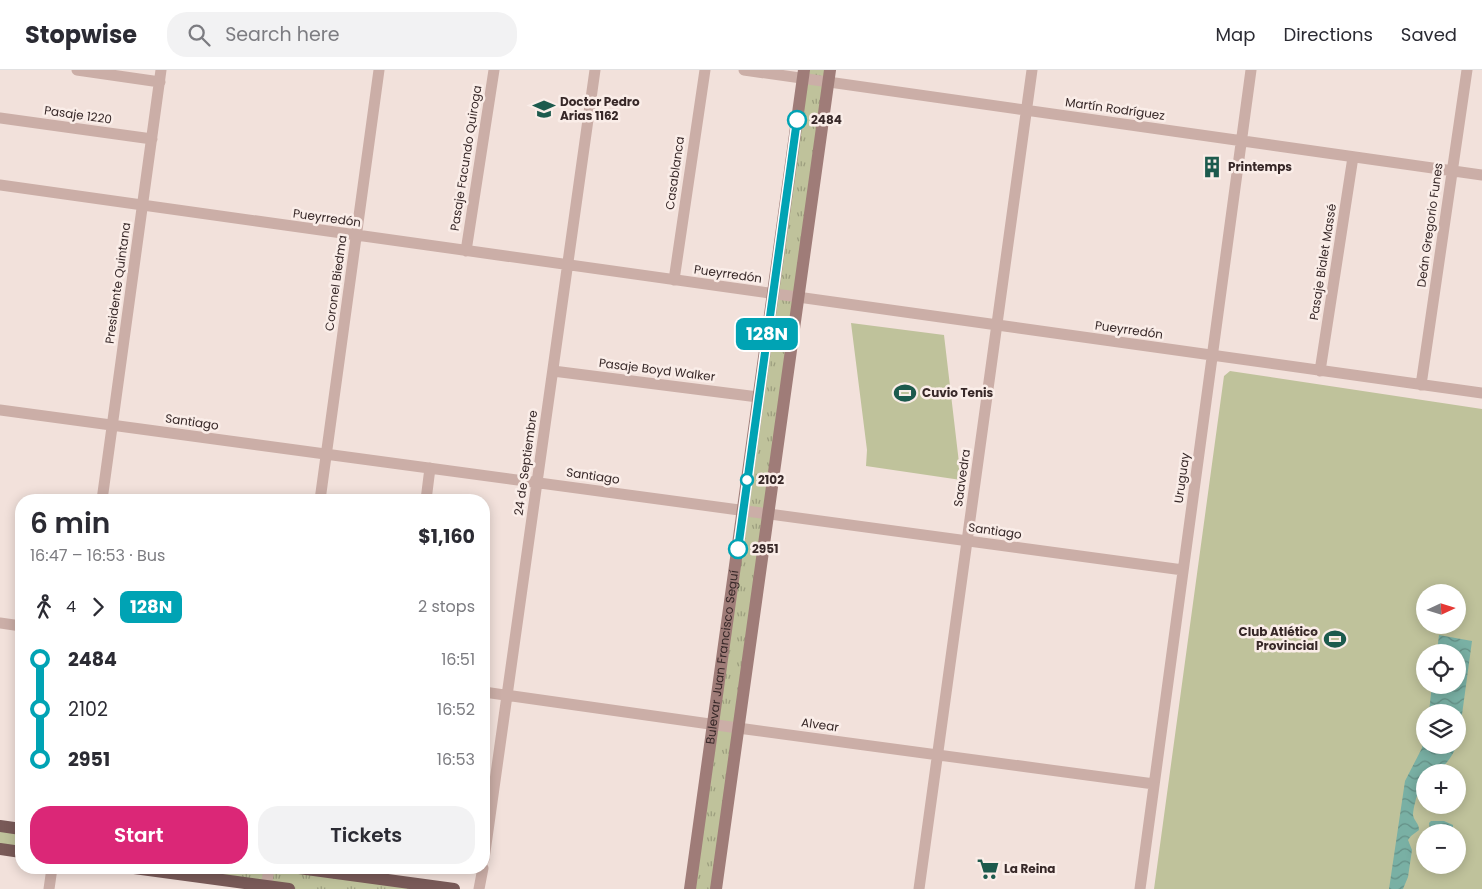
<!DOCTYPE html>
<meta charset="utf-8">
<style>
:root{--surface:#fff;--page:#f2f2f3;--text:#2b2b33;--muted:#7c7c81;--line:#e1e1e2;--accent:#db2777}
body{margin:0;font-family:Poppins,sans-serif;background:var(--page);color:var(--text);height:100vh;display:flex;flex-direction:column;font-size:19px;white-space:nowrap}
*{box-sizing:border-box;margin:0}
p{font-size:16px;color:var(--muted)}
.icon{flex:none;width:28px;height:28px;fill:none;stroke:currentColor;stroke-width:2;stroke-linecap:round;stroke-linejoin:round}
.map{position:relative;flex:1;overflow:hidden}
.side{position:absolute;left:15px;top:424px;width:475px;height:380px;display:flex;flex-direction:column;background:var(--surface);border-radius:20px;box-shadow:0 2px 12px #0003}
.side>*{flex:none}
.badge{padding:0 10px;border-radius:8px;font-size:18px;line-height:32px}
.needle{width:32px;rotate:86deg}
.tools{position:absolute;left:1416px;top:514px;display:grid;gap:10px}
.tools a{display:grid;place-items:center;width:50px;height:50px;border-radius:50%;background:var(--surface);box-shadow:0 2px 12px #0003;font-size:25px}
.map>.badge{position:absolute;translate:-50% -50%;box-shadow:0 0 0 2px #fff}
.legs{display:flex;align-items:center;gap:8px;height:55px;padding:0 15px;font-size:16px}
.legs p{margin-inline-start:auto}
.head{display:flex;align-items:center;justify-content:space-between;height:85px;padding:0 15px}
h1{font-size:28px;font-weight:600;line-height:38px}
.cta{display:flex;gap:10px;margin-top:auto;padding:10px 15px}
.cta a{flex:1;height:58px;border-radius:20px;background:var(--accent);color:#fff;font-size:20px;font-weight:600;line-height:58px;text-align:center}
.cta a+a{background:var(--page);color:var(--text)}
ul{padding:0 15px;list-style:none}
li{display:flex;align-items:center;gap:18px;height:50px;font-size:19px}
li i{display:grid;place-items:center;width:8px;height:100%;margin:0 6px;background:currentColor}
li i::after{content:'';width:12px;height:12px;margin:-6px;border:4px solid;border-radius:50%;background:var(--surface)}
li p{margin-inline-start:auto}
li:first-child i{background:linear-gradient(#0000 50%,currentColor 0)}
li:last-child i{background:linear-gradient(currentColor 50%,#0000 0)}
header{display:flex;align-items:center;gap:30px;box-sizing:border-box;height:70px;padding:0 25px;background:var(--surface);border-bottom:1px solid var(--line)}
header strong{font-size:24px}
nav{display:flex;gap:28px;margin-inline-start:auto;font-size:18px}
.search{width:350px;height:45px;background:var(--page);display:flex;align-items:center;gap:12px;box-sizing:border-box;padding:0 18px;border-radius:20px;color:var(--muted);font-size:19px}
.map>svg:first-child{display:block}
.grass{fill:url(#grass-tufts)}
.garden{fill:#bfc29b;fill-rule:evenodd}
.water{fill:url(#water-waves)}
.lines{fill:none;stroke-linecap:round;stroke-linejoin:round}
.minor{stroke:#cbaea7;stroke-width:11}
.secondary{stroke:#9f7c78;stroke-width:12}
.primary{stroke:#795a58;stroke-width:12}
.line-1-casing{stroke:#fff;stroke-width:11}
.line-1{stroke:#00a3b4;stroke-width:8}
.stop-1-dot{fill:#fff;stroke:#00a3b4;stroke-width:2.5}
.labels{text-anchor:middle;stroke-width:5;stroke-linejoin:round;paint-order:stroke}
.poi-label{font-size:12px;font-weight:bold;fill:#372828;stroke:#faede8;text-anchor:start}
.street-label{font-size:12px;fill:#372828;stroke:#faede8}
.stop-label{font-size:12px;font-weight:bold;fill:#372828;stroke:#faede8;text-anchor:start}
</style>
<header>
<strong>Stopwise</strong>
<div class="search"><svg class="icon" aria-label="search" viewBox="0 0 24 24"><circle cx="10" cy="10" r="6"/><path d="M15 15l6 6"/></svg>Search here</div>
<nav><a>Map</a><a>Directions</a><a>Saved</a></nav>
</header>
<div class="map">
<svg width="1482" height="819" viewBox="0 0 1482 819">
<defs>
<pattern id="grass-tufts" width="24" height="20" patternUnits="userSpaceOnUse" patternTransform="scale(1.25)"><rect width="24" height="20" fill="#bfc29b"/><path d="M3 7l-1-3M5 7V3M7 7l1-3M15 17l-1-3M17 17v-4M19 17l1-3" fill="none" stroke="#9c9e7e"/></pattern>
<pattern id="water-waves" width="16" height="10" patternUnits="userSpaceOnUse" patternTransform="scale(1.25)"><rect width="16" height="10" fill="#79b0a4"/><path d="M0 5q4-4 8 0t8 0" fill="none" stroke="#648f86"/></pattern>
</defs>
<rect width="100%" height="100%" fill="#f2e1db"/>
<path class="grass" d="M804,0h26l-114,819h-26z
M0,756l21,3v23l-21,-3z
M134,798h165l155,21h-165z"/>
<path class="garden" d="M851,253l93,12 17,145 -95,-14 1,-16z
M1230,301l252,38v480h-328l70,-513zM1425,522h33v33h-33zM1425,582h33v33h-33zM1425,642h33v33h-33zM1425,702h33v33h-33zM1425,762h33v33h-33z"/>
<path class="water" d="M1439,565l33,6 -11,81h-3v-10h-29l3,-27h26v-33h-21z
M1425,658v17h33v-12h2c-3,17 -10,28 -23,39h-12c0,14 -8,19 -10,31 -1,3 -2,9 -2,12 1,6 6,8 6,15l-8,6 -3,4 4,10 -4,27 -5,12h-14l16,-108 17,-33z
M1431,751h13l9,4v7h-24l1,-2 -1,-7z"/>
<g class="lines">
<path class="minor" d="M77,0l83,12
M744,0l738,105
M0,48l152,21
M0,115l1482,208
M466,181l28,-181
M674,210l31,-210
M553,301l205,26
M1320,301l33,-214
M1421,315l46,-315
M0,340l1183,160
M102,430l59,-430
M320,430l59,-430
M426,430l4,-32
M0,553l21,3
M484,622l254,36 416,56
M484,789l111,-789
M49,819l3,-21
M266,819l3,-21
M479,819l4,-21
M919,819l113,-819
M1140,819l111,-819"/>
<g class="secondary">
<path id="s1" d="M690,819l114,-819"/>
<path d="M716,819l114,-819"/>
</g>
<path class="primary" d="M0,756l21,3
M0,779l21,3
M134,798l155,21
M299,798l155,21"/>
</g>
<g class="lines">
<g class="line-1-casing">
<path id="line-1" d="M738,479l59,-429"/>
</g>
<use href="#line-1" class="line-1"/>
</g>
<defs>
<g id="school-bare" transform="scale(1.725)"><path d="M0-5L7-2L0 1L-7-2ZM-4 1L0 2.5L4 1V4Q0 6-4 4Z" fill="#1c5a4d" stroke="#faede8" stroke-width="2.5" paint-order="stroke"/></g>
<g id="building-bare" transform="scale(1.725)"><path d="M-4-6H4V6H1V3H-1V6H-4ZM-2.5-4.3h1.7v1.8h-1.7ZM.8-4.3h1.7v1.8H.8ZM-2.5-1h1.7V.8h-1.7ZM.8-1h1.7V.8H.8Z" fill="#1c5a4d" stroke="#faede8" stroke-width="2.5" paint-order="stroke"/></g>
<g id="stadium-bare" transform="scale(1.725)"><path d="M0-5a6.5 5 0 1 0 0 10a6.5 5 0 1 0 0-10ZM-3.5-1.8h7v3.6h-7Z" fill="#1c5a4d" stroke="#faede8" stroke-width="2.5" paint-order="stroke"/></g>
<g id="supermarket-bare" transform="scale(1.725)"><path d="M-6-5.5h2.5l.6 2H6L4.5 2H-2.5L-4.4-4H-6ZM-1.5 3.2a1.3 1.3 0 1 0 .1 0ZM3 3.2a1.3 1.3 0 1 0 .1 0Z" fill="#1c5a4d" stroke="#faede8" stroke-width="2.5" paint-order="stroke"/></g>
</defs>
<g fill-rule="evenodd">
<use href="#school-bare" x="544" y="39"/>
<use href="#building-bare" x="1212" y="97"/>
<use href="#stadium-bare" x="905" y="323"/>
<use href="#stadium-bare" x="1335" y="569"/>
<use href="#supermarket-bare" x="988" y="799"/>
</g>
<g class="stop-1-dot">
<circle cx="797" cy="50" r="9"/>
<circle cx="747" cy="410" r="6"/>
<circle cx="738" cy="479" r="9"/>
</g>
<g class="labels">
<g class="poi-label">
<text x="560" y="36">Doctor Pedro<tspan x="560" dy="14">Arias 1162</tspan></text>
<text x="1228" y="101">Printemps</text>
<text x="922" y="327">Cuvio Tenis</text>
<text x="1318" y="566" text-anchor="end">Club Atlético<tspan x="1318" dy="14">Provincial</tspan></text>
<text x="1004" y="803">La Reina</text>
</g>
<g class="street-label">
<text transform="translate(1115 39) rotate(8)" y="4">Martín Rodríguez</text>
<text transform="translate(78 45) rotate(8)" y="4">Pasaje 1220</text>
<text transform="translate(466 88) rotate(-81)" y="4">Pasaje Facundo Quiroga</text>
<text transform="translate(675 103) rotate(-82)" y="4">Casablanca</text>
<text transform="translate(327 148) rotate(8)" y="4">Pueyrredón</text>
<text transform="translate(1430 155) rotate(-82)" y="4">Deán Gregorio Funes</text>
<text transform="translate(1323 192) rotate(-81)" y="4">Pasaje Bialet Massé</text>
<text transform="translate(728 204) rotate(8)" y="4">Pueyrredón</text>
<text transform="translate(118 213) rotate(-82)" y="4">Presidente Quintana</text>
<text transform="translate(336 213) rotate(-82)" y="4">Coronel Biedma</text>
<text transform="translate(1129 260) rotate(8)" y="4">Pueyrredón</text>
<text transform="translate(657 300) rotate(7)" y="4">Pasaje Boyd Walker</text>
<text transform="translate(192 352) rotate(8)" y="4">Santiago</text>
<text transform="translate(526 393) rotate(-82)" y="4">24 de Septiembre</text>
<text transform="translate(593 406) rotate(8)" y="4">Santiago</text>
<text transform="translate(962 408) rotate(-82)" y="4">Saavedra</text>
<text transform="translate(1182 408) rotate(-82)" y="4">Uruguay</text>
<text transform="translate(995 461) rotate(8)" y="4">Santiago</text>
<text dy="4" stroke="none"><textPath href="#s1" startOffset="234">Bulevar Juan Francisco Seguí</textPath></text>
<text transform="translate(820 655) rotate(8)" y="4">Alvear</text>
</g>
<g class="stop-label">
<text x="811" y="54">2484</text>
<text x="758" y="414">2102</text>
<text x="752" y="483">2951</text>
</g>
</g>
</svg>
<div class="tools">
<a><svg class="needle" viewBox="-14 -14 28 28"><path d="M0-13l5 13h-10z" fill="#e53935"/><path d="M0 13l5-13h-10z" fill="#7c7c81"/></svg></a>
<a><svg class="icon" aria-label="locate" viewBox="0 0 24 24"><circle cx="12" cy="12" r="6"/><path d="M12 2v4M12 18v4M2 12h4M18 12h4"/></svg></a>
<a><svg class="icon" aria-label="layers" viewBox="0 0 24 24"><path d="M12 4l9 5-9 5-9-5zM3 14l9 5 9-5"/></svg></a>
<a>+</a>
<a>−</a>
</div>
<b class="badge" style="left:767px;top:264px;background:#00a3b4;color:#fff">128N</b>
<section class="side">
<div class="head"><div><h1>6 min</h1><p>16:47 – 16:53 · Bus</p></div><b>$1,160</b></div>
<div class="legs"><svg class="icon" aria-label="walk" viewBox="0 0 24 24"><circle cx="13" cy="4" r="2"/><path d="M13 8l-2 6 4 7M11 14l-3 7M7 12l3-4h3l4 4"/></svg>4<svg class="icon" aria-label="forward" viewBox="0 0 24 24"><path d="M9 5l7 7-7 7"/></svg><b class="badge" style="background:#00a3b4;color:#fff">128N</b><p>2 stops</p></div>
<ul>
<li><i style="color:#00a3b4"></i><b>2484</b><p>16:51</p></li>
<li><i style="color:#00a3b4"></i><span>2102</span><p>16:52</p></li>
<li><i style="color:#00a3b4"></i><b>2951</b><p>16:53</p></li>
</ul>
<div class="cta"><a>Start</a><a>Tickets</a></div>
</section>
</div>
